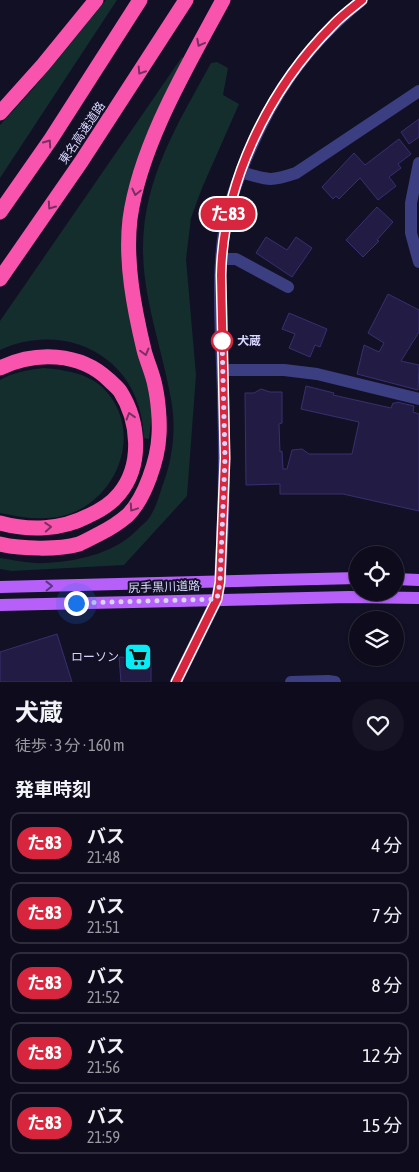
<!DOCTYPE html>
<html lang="ja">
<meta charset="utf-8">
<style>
:root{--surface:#0e0c1c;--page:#171525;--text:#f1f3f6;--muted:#9b9ba3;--line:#2e2c3b}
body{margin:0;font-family:"Asap Condensed","Noto Sans JP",sans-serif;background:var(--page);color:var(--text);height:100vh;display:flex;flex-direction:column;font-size:19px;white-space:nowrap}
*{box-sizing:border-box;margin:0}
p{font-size:16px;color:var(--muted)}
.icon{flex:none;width:28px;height:28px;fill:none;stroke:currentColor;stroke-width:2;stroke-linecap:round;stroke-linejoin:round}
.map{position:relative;height:682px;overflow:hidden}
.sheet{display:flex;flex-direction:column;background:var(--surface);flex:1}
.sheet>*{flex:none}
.badge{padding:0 10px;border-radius:16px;font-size:18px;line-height:32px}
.controls{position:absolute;left:349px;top:546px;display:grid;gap:10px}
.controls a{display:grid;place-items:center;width:55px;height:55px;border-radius:50%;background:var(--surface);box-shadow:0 1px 4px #0004,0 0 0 1px var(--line);font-size:25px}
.you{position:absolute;width:25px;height:25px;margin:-12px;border:4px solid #fff;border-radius:50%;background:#1a73e8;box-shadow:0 0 0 8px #1a73e833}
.map>.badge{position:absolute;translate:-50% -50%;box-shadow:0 0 0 2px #fff}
h2{padding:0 15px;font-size:19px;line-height:45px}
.round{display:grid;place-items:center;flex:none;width:52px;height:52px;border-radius:26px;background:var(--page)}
.summary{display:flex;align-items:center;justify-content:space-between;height:85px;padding:0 15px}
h1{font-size:24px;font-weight:700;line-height:38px}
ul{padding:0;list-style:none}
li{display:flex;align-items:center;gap:15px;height:62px;margin:0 10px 8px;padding:0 5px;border:2px solid var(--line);border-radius:10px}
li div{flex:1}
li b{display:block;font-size:19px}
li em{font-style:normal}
li .badge{min-width:55px;font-weight:700;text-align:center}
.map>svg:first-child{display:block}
.green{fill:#132e2c}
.building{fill:#221c45;stroke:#382f70}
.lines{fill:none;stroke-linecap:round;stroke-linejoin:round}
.minor{stroke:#3c3e82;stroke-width:12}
.major{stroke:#b660f9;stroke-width:12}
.highway{stroke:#f954ad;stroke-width:15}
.oneway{stroke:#7a2f62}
.oneway2{stroke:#5c3484}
.line-casing{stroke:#fff;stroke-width:11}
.line{stroke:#d7263d;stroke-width:8}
.walk{stroke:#d7d5fd;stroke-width:5;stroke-dasharray:0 9}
.stop-dot{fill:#fff;stroke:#d7263d;stroke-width:2.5}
.labels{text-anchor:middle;stroke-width:4;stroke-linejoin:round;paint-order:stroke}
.street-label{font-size:12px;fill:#d7d5fd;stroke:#121025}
.stop-label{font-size:12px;font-weight:bold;fill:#d7d5fd;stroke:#121025;text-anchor:start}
.poi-label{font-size:12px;fill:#d7d5fd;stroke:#121025;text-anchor:end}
</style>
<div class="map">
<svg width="419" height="682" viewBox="0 0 419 682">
<rect width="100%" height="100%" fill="#121025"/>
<path class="green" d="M106,0h11l-117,178v-53l28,-30z
M182,57l3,2 -56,139 23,216 -3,25 -5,-1c-1,-7 -1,-15 -3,-23 -14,-65 -82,-92 -141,-65v-29z
M217,62l11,6 -5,27 16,9 -37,84 -11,30 -5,41 10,116 -9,121 -63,69 -112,6 -12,-2v-11c14,2 31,6 45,5 35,-2 72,-10 96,-37 4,-3 8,-7 10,-11 5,-8 8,-19 11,-28 10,-26 14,-54 10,-82 -8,-51 -29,-104 -29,-156 0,-71 35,-125 68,-186z
M44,368c20,2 43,5 58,19 41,39 20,106 -30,126 -24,9 -48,5 -72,0v-133c13,-8 29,-10 44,-12z"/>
<path class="building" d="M419,119v18l-10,7 -8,-12z
M399,139l12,15 -13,10 3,4 -12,9 7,9 -18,14 -18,-22 -21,21 -3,-3 -3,3 -11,-12 32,-34 11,12z
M377,207l16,15 -16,18 2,1 -16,16 -17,-17z
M266,237l21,13 9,-13 16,11 -20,29 -36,-24z
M388,294l31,16v22l-18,29 18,4 -1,25 -61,-16 7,-29 15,7 5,-9 -16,-10z
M289,313l38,16 -7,18 -5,-2 -5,12 -21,-9 6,-14 -13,-5z
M306,386l28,7 -1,2 58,13 2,-5h3l1,-1 17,4 -1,6 6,2v97l-76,-17h-63v-10l-34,1 -1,-92h9l7,-4 9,3h12v31l-3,1 1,28 2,-1 1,18h4l5,-19 10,-1 7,5h43l7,-32 -58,-13z
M57,634l15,48h-72v-30z
M119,657l32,2v23h-30z"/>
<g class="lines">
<path class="minor" d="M419,163l-8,40v30l8,29
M241,172c27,8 28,10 55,1l123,-82
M221,259h15l52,28
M223,370h61l33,4 102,25
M176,682l41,-83 3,-18c4,-62 5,-123 3,-185 -1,-58 -9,-134 6,-189 4,-14 10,-29 15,-43 27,-67 61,-118 118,-164
M291,682l37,-1 7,1"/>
<path class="major" d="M395,579l24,1
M0,587l358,-9
M0,605l349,-8 70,1"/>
<path class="highway" d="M0,113l43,-48 53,-65
M0,212l51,-73 89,-139
M0,279l81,-117 105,-162
M0,368c35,-17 80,-16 109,12 4,4 8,7 11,11 19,30 23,74 -1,103 -8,10 -20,17 -31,22 -27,14 -59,15 -88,7
M0,544c21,5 58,6 79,0 7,-3 14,-7 20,-10 10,-5 21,-12 29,-19 17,-17 30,-56 31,-80 1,-14 -1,-36 -4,-49 -2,-12 -8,-24 -11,-36 -10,-42 -19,-88 -14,-131 10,-74 58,-154 93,-219"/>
</g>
<defs><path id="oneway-chevron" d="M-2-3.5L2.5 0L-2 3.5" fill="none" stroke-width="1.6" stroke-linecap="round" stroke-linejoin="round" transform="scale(1.25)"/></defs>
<g class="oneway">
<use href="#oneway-chevron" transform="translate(200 43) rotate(118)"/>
<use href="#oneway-chevron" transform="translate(141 71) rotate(123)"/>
<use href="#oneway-chevron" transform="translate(48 143) rotate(-55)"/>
<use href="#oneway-chevron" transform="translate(136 192) rotate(103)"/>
<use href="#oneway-chevron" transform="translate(51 206) rotate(125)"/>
<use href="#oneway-chevron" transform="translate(145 352) rotate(75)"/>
<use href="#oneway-chevron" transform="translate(130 416) rotate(-107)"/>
<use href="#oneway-chevron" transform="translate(133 508) rotate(124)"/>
<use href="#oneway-chevron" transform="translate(48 527) rotate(-4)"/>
</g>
<use class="oneway2" href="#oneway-chevron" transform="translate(49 586) rotate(-1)"/>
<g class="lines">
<g class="line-casing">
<path id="line" d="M176,682l41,-83 3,-17 5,-124 -4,-183c2,-92 47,-185 112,-250 8,-9 19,-17 29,-25"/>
</g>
<use href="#line" class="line"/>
<path class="walk" d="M76,603l141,-4 3,-17 5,-124 -3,-120v3"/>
</g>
<defs>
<g id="supermarket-square" transform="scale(1.4375)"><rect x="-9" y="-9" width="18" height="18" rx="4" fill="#09ecf5" stroke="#121025"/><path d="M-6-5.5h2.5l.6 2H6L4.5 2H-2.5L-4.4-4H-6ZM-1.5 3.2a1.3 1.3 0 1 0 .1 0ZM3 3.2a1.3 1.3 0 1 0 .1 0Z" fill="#111"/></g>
</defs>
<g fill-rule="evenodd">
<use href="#supermarket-square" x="138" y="657"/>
</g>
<circle class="stop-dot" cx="222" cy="341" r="10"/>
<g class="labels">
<g class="street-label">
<text transform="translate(82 133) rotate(-56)" y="4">東名高速道路</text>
<text transform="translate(164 587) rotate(-2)" y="4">尻手黒川道路</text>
</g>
<g class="stop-label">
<text x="237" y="345">犬蔵</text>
</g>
<g class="poi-label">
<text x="119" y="661">ローソン</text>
</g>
</g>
</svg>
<div class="controls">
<a><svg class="icon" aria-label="locate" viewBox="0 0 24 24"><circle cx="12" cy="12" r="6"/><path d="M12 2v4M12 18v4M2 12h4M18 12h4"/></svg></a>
<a><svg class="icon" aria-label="layers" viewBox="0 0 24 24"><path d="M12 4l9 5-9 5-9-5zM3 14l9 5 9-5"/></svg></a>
</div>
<div class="you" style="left:76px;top:603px"></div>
<b class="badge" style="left:228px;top:214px;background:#d7263d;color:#fff">た83</b>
</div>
<section class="sheet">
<div class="summary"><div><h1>犬蔵</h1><p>徒歩 · 3 分 · 160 m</p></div><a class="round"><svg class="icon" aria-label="heart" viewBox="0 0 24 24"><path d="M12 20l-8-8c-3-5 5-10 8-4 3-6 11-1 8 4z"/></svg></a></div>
<h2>発車時刻</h2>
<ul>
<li><span class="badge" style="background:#d7263d;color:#fff">た83</span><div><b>バス</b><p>21:48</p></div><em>4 分</em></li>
<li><span class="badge" style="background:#d7263d;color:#fff">た83</span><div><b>バス</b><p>21:51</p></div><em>7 分</em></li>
<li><span class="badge" style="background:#d7263d;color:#fff">た83</span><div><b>バス</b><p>21:52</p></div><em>8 分</em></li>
<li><span class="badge" style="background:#d7263d;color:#fff">た83</span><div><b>バス</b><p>21:56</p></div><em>12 分</em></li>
<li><span class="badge" style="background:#d7263d;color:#fff">た83</span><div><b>バス</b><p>21:59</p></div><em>15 分</em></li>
</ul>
</section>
